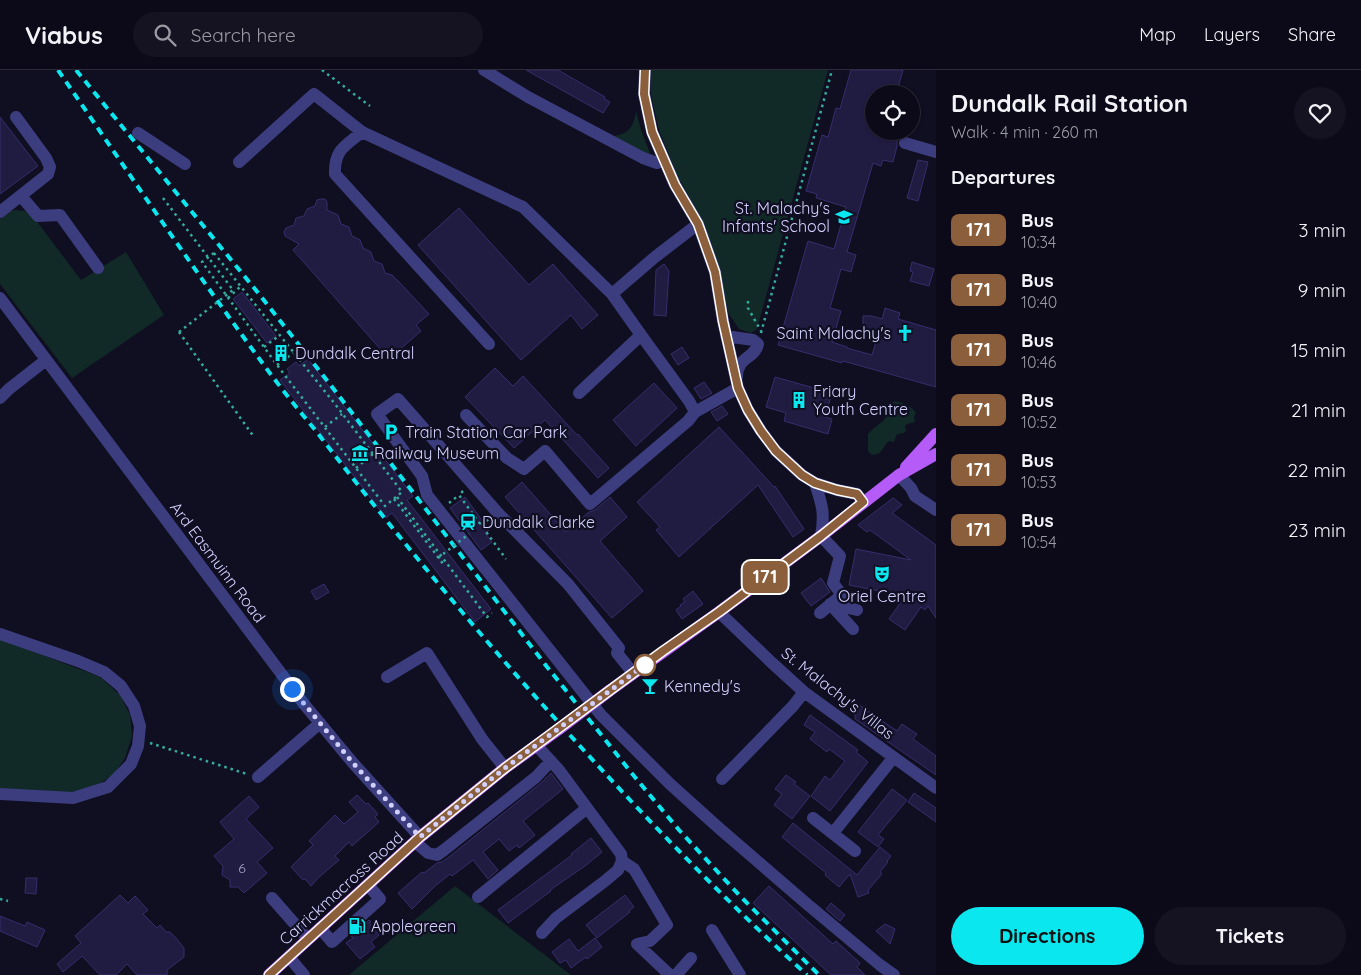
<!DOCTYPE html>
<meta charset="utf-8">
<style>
:root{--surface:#0c0a19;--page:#151322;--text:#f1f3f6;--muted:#9a9aa2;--line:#2c2b38;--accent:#0ae7ef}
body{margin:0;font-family:Quicksand,sans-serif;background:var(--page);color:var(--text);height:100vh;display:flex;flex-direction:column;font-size:19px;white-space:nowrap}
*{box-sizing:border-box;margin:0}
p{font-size:16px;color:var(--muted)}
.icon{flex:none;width:28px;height:28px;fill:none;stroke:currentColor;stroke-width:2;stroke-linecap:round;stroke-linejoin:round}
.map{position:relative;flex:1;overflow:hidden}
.drawer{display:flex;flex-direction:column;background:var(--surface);width:425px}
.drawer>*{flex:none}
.badge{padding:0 10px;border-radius:8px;font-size:18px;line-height:32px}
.fabs{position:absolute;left:865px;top:15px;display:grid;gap:10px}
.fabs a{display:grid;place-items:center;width:55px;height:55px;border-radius:50%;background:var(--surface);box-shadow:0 1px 4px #0004,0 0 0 1px var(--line);font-size:25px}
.you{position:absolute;width:25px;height:25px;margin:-12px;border:4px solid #fff;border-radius:50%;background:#1a73e8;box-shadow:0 0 0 8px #1a73e833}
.map>.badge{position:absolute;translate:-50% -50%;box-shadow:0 0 0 2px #fff}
h2{padding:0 15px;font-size:19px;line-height:45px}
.round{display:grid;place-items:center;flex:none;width:52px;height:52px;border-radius:26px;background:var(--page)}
.headline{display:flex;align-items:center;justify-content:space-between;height:85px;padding:0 15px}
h1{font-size:24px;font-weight:700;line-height:38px}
.action{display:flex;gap:10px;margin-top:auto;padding:10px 15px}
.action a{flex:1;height:58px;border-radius:30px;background:var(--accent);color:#111;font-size:20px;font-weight:700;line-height:58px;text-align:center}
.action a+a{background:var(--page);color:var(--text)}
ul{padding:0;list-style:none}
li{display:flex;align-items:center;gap:15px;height:60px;padding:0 15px}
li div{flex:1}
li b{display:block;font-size:19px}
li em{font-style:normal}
li .badge{min-width:55px;font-weight:700;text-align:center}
header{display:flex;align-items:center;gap:30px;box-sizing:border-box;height:70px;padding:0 25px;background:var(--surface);border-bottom:1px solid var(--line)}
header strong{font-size:24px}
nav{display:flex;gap:28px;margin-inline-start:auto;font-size:18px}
.search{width:350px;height:45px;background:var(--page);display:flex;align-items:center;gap:12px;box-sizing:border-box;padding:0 18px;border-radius:28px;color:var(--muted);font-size:19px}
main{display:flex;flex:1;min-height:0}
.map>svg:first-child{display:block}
.green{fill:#112a28}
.building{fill:#201b41;stroke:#362e6c}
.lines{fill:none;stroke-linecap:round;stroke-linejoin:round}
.path{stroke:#33ae9e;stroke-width:2.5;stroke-dasharray:2.5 4;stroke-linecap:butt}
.minor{stroke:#3b3d7e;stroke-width:12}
.major{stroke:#b45bf8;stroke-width:12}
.rail{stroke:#0ae7ef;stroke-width:4;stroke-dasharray:8 6;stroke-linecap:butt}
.path-bridge{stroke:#33ae9e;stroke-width:2.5;stroke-dasharray:2.5 4;stroke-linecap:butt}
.major-bridge{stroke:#b45bf8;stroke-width:12}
.line-casing{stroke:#fff;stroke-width:11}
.line{stroke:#8b5e3c;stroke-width:8}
.walk{stroke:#d2d0fd;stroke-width:5;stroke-dasharray:0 9}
.stop-dot{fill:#fff;stroke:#8b5e3c;stroke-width:2.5}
.labels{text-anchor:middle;stroke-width:4.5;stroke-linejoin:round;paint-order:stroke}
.number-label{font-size:14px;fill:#a6a3ce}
.poi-label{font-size:16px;fill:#d2d0fd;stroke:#100e21;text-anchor:start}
.street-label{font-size:16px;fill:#d2d0fd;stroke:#100e21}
</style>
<header>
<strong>Viabus</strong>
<div class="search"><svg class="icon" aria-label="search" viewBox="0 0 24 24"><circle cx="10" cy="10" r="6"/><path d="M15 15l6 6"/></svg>Search here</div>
<nav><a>Map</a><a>Layers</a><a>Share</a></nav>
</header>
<main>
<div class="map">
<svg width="936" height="905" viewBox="0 0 936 905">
<rect width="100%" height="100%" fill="#100e21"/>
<path class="green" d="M650,0h178l-71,259 -6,4 -12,-4 -10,-15 -33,-104 -20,-37 -17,-43 -8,-35z
M636,41l5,19 9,23 -3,2 -33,-19c15,-2 20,-10 22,-25z
M16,140l9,1 10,8 46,61 45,-28 38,63 -92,63 -72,-94v-65l10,-8z
M894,331c9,2 17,4 22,12l-2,4 1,5 -8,2 -2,2 1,5 -2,2 -7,1 -3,8 -5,-1c-7,6 -7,16 -19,13l-2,-4v-16l5,-5 11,-9z
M0,569l100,38 20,18 10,20 2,21 -7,22 -11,16 -21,14 -27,5 -66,-5z
M455,816l116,89h-221v-1z"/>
<path class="building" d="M526,0h32l47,27 -1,2 6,3 -7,11z
M851,0h52l-7,24h-22v37h28l-5,10v5l-4,16 -10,-2 -2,6 -8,-3 -26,89 9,3 -5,17 -10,-3 -11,39 11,3 -9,31 15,5v1l25,7 6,-20 -11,-3 -3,-3 -1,-4v-9h9l10,3 3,-11 15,5 -2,6 38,11v57l-93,-26 -1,2 -64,-18 30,-104 26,8 12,-42 -30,-9 1,-4 -11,-3 16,-56 6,2 8,-29 4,1z
M0,47l38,49 -38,28z
M918,90l10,2 -10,39 -11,-3z
M321,129h4l2,3v8l11,5 3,9 8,3 3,9 8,4 3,8 8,4 3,9 8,3 3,9 7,2 9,9 28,30 -13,11 5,6 -32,28 -96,-109 6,-6 -14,-8 -1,-4 2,-4 8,-3 2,-7 8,-2 3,-7 8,-3 2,-6z
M459,138l70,77 24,-21 45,51 -16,14 -11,-14 -50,45 -103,-115z
M912,192l22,7 -5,17 -19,-5 3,-9 -3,-1z
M664,194l5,7 -3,45 -12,-1 2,-45z
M242,222l34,44 -9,7 -34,-44z
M682,277l7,11 -11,7 -7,-11z
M308,289l105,137 -6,4 84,109 -16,13 -83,-109 -6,5 -106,-138 10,-7 -3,-4 9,-7 3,4z
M495,298l18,18 10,-10 54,59 1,-1 31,34 -11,10 -53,-58 -31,28 -49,-51z
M775,307l57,16 -7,24 7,2 -4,15 -44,-13 2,-8 -20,-6z
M704,312l8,11 -11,6 -7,-11z
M654,313l23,25 -41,38 -23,-26z
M722,336l6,8 -11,7 -6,-9z
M719,357l55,60 1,-1 29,43 -11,8 -35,-52 -79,72 -23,-27 4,-3 -23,-25z
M522,412l44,50 23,-20 6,-2 15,-13 17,20 -27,24 43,50 -31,27 -107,-121z
M465,427l24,33 -4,3 7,9 -11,8 -31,-42z
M893,428l9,7 -10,8 44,32v73l-8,-12 -3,4 -4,-3 -16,23 -16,-11 16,-23 -56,-11 7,-36 55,11 -41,-30 -3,2 -9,-7z
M821,508l9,14 -19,14 -10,-13z
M324,514l5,8 -13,8 -5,-9z
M693,521l10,13 -21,15 -6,-9 5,-4 -1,-1 5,-3 -2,-3z
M855,632l42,29 5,-7 15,10 -4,5 23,17v19l-81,-56z
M810,645l48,35 -2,2 12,10 -38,49 -19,-15 14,-20 5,4 15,-19 -16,-12 -2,3 -17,-13 5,-7 -11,-7z
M551,703l12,16 -40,32 12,14 -16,13 -2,-3 -8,6 -10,-12 -16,13 15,18 -10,9 -15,-19 -21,16 -2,-2 -15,12 -23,23 -14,-16 24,-21 2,1 13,-10 5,-1 7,-5 92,-74z
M786,705l10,7 -2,2 16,12 -18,23 -18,-14 8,-11 -7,-5z
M892,719l15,11 -29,35 6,4 -6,8 -20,-15z
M914,723l22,15v14l-28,-20z
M357,725l9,9 2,-1 10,11 -3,3 4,5 -27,24 -3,-4 -14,14 4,4 -21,18 -7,8 -6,-7 -2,1 -12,-13 22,-22 -4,-4 26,-26 9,9 14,-12 -9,-10z
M249,726l10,11 -13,12 27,29 -16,14 10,11 -23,20 -6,-6h-8v-7l-8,-5 1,-9 -9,-10 20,-17 -14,-17z
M793,753l64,52 23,-28 11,9 -4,5 1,1 -8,10 2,2 -14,16 1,3 -11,4 -8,-23 -11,13 -14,-12 1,-2 -44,-36z
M591,768l11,14 -17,14 -35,24 1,1 -43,32 -10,-13 74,-55 -1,-1z
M26,808h11l-1,16 -11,-1z
M769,816l64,58 3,-3 24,22 -3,4 8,8h-34l-78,-72z
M120,825l8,8 7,-7 13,14 -5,4 14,14 3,-3 6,7h4l5,5 9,11v9l-17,13v5h-30l-10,-11 -11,11h-16l-18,-19 -19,16 -6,-8 24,-21 -6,-7z
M625,825l9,12 -5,4 1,1 -33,26 -11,-13z
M831,833l14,12 -5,6 -14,-12z
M0,846l25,10 2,-4 18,8 -8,17 -37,-16z
M369,850l2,2 -2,1 10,12 -8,7 4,5 -15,12 -14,-16 7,-5 -2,-2z
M885,854l10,5 -5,15 -14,-13z
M595,868l7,9 -15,12 -1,-2 -15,11 -5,-8 -6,3 -8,-11 17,-13 9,12z"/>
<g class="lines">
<path class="path" d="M322,0l48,36
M163,128l70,92
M214,183l121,151 67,88 -17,14 -108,-141 -75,-103z
M228,228l13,-12
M748,231v7l13,23
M179,262l75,105
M761,263l71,-263
M264,277l16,-12
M277,295l16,-12
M325,357l17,-13
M356,398l17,-14
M463,421l-4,4 47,64
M397,427l90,120 5,-4
M394,429l50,66
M449,433l10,-8
M481,455l8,-6
M150,673l97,31
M0,829l8,2"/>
<path class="minor" d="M484,0l44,27 115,61 14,5 7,-3
M645,0l-1,24 8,38 23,53 23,39 17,48 8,49 15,67 10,22 13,21 15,20 26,24 13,8 22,7 20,4 6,8
M138,63l47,31
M905,73l31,9
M239,92l75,-68 48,38
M21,126l17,20 22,-1 38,53
M0,142l48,-38 2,-7 -4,-9 -30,-41
M612,224l43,-37 43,-33
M0,228l304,406 49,59 67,74
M726,266l27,4 5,4c-3,15 -21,12 -21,33
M489,274l-154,-170c-1,-24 10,-28 27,-42l161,75 89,87 29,41
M0,328l9,-9 37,-29
M695,342l43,-24
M466,345l41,43 17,11 21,-18 45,53 98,-83 7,-9 -6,-11 -48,-66 -62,58
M899,405l12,13 4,8 21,14
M815,413c7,22 10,29 6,53l19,20 -7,27 9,12 -22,18
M830,534l23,25
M830,534l27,6
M719,542l52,50 33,30 132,96
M0,564l78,27 26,11 17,14 13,20 6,20 -2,20 -7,18 -23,23 -35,11 -73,-4
M633,603l-16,-20 2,-5 -51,-64 -71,-72 -99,-113 -21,15 45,62 5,19 174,220 69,69 50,45 87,75 73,61 14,10
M387,607l40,-24 55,86 23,29
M537,676l22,24 62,84 1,7 -4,9 -13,11 -49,37 -14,15
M258,707l62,-54
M722,709l71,-73 11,-14
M813,748l42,33
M833,763l60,-75
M415,772l13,11 9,2 7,-5 92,-73 15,-16
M622,791l12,8 33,56 -17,16 -13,3 33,31
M478,827l109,-89
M272,828l36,41
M320,858l12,14 48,-43 -12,-14
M712,860l28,45
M289,887l15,18
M676,905l15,-17"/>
<path class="major" d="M906,397l30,-33
M609,621l110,-79 102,-76 78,-61 37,-21
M269,905l151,-138 85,-69 54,-39"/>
<path class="rail" d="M58,0c66,96 131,193 200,287 18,25 38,50 58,74 63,82 128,161 195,238 94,107 191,210 296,306
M76,0l183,224 77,98 208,271 90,113 45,54 61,66 79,79"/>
<path class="path-bridge" d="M179,262l54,-42
M438,488l31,-24"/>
<path class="major-bridge" d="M559,659l50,-38"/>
</g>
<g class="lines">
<g class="line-casing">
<path id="line" d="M269,905l151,-138 85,-69 158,-117 56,-39 102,-76 42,-34 -6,-8 -20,-4 -22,-7 -13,-8 -26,-24 -15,-20 -13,-21 -10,-22 -15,-67 -8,-49 -17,-48 -23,-39 -23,-53 -8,-38 1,-24"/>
</g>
<use href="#line" class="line"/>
<path class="walk" d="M292,619l61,74 67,74 85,-69 141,-104 -1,1"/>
</g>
<defs>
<g id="school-bare" transform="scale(1.35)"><path d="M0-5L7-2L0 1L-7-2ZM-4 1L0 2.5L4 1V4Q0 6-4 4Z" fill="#0ae7ef" stroke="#100e21" stroke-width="2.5" paint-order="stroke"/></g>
<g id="church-bare" transform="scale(1.35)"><path d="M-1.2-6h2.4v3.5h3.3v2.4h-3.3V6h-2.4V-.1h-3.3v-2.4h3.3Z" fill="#0ae7ef" stroke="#100e21" stroke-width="2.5" paint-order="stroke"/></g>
<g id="building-bare" transform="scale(1.35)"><path d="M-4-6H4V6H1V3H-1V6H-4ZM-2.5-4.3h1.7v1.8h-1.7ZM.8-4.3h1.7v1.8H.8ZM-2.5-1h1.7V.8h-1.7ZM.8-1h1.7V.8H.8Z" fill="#0ae7ef" stroke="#100e21" stroke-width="2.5" paint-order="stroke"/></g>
<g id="parking-bare" transform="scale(1.35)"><path d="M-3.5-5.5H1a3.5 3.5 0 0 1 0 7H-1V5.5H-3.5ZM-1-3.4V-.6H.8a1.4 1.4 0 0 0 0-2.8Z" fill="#0ae7ef" stroke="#100e21" stroke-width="2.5" paint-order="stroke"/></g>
<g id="museum-bare" transform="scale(1.35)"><path d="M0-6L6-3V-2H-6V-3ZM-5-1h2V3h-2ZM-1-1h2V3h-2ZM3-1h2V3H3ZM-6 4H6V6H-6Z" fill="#0ae7ef" stroke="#100e21" stroke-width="2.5" paint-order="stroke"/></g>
<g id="station-bare" transform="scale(1.35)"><path d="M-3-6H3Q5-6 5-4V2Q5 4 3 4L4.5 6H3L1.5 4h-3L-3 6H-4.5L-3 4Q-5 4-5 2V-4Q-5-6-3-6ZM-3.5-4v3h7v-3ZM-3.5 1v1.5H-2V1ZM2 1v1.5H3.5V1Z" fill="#0ae7ef" stroke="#100e21" stroke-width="2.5" paint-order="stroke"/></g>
<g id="theatre-bare" transform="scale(1.35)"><path d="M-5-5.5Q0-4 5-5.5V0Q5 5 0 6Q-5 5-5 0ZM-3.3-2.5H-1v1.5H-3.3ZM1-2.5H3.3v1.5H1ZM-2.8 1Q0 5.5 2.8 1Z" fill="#0ae7ef" stroke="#100e21" stroke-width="2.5" paint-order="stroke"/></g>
<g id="bar-bare" transform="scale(1.35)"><path d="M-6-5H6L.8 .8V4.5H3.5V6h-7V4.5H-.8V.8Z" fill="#0ae7ef" stroke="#100e21" stroke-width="2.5" paint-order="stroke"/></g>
<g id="fuel-bare" transform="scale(1.35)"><path d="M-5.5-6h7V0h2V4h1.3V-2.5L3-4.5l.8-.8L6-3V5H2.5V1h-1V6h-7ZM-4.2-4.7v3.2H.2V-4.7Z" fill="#0ae7ef" stroke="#100e21" stroke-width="2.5" paint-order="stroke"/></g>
</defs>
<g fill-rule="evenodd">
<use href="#school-bare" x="844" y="147"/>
<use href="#church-bare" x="905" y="263"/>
<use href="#building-bare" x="281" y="283"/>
<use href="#building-bare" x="799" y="330"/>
<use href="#parking-bare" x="391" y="362"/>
<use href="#museum-bare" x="360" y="383"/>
<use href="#station-bare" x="468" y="452"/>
<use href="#theatre-bare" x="882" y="504"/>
<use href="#bar-bare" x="650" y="616"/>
<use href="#fuel-bare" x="357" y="856"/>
</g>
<circle class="stop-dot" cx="645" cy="595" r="10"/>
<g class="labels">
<g class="number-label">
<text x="242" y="803">6</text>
</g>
<g class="poi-label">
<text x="830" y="144" text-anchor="end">St. Malachy's<tspan x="830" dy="18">Infants' School</tspan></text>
<text x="891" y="269" text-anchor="end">Saint Malachy's</text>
<text x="295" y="289">Dundalk Central</text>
<text x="813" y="327">Friary<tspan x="813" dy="18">Youth Centre</tspan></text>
<text x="405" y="368">Train Station Car Park</text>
<text x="374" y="389">Railway Museum</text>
<text x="482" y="458">Dundalk Clarke</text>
<text x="882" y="532" text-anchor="middle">Oriel Centre</text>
<text x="664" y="622">Kennedy's</text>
<text x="371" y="862">Applegreen</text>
</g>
<g class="street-label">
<text transform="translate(218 492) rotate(53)" y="6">Ard Easmuinn Road</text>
<text transform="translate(838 623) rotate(38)" y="6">St. Malachy's Villas</text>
<text transform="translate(341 818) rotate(-42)" y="6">Carrickmacross Road</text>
</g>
</g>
</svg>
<div class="fabs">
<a><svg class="icon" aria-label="locate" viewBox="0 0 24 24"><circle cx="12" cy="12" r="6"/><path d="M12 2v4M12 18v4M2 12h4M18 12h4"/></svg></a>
</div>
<div class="you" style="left:292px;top:619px"></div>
<b class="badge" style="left:765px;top:507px;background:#8b5e3c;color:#fff">171</b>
</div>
<section class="drawer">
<div class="headline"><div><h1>Dundalk Rail Station</h1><p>Walk · 4 min · 260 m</p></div><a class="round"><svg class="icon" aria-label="heart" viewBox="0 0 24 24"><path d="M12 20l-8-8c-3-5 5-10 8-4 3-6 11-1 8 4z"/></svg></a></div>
<h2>Departures</h2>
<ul>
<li><span class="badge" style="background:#8b5e3c;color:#fff">171</span><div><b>Bus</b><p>10:34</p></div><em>3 min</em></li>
<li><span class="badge" style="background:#8b5e3c;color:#fff">171</span><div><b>Bus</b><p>10:40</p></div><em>9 min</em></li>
<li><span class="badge" style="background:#8b5e3c;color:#fff">171</span><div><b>Bus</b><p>10:46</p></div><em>15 min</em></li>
<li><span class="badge" style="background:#8b5e3c;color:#fff">171</span><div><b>Bus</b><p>10:52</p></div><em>21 min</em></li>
<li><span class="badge" style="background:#8b5e3c;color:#fff">171</span><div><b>Bus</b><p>10:53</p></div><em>22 min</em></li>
<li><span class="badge" style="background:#8b5e3c;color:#fff">171</span><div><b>Bus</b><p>10:54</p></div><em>23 min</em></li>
</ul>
<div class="action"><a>Directions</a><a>Tickets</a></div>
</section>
</main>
